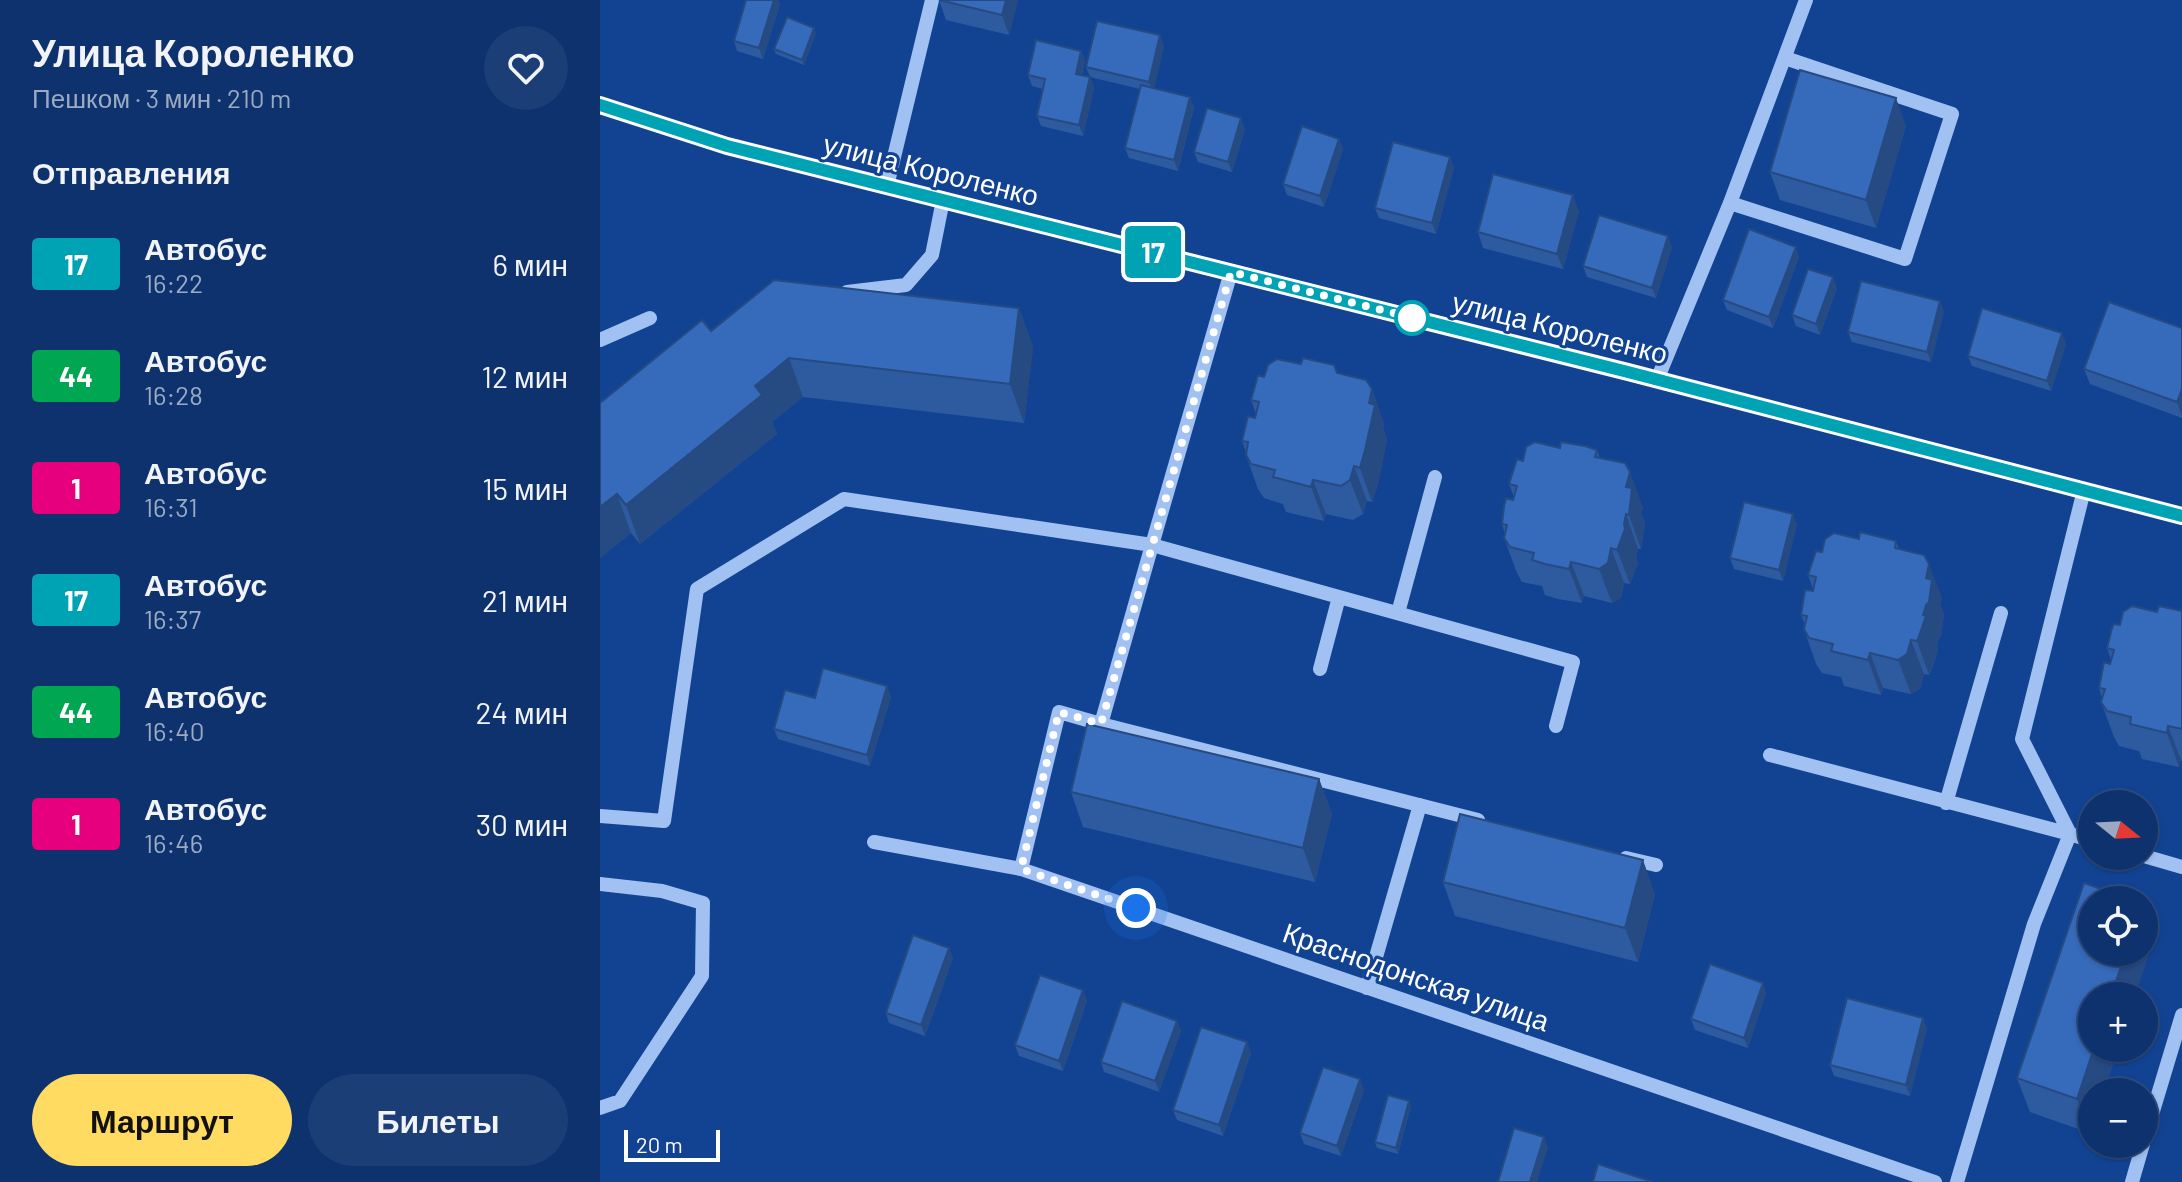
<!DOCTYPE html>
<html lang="ru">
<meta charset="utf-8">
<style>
:root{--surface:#0e326e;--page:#1c3e76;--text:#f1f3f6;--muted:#9baac2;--line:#2e4d81;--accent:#ffdb61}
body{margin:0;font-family:Barlow,sans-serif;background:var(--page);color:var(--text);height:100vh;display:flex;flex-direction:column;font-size:30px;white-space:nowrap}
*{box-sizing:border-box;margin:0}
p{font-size:26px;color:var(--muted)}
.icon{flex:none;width:44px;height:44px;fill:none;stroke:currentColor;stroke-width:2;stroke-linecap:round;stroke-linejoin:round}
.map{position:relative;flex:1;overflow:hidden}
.details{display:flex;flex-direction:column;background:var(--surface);width:600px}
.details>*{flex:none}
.badge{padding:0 16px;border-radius:6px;font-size:28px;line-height:52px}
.needle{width:52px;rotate:108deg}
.controls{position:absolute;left:1478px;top:790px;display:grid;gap:16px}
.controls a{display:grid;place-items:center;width:80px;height:80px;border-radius:50%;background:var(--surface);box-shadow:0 2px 6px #0004,0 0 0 2px var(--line);font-size:40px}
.scale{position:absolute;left:24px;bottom:20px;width:96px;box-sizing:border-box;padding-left:8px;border:4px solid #fff;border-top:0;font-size:22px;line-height:28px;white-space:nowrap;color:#fff;-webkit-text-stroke:6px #124393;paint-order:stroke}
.you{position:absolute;width:40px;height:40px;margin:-20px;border:6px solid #fff;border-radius:50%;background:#1a73e8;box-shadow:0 0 0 12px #1a73e833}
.map>.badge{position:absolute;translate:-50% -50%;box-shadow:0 0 0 4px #fff}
h2{padding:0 32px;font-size:30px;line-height:72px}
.round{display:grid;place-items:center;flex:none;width:84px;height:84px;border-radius:42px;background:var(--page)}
.headline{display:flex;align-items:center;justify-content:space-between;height:136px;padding:0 32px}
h1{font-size:38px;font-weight:800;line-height:60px}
.action{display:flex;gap:16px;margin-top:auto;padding:16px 32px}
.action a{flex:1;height:92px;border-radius:48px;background:var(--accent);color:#111;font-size:32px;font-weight:800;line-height:92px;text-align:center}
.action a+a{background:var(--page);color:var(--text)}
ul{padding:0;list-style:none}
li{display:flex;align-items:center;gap:24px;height:112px;padding:0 32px}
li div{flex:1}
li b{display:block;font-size:30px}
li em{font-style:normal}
li .badge{min-width:88px;font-weight:700;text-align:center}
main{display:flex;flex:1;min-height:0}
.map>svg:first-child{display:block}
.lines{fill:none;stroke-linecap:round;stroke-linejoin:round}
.minor{stroke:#a0c1f2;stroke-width:14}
.wall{fill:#2e5ba0}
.shaded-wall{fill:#264a82}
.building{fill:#366aba;stroke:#264a82;stroke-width:2}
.line-casing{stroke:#fff;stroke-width:18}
.line{stroke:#00a3b4;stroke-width:12}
.walk{stroke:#fff;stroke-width:8;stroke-dasharray:0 14.4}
.stop-dot{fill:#fff;stroke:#00a3b4;stroke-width:4}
.labels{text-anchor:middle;stroke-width:6;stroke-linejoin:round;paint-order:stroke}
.street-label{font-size:28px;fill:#fff;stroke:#124393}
</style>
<main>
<section class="details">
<div class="headline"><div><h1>Улица Короленко</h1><p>Пешком · 3 мин · 210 m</p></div><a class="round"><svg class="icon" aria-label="heart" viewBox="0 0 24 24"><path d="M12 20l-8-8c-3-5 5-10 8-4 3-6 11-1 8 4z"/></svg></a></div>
<h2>Отправления</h2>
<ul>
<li><span class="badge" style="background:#00a3b4;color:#fff">17</span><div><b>Автобус</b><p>16:22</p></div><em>6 мин</em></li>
<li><span class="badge" style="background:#00a651;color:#fff">44</span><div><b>Автобус</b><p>16:28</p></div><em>12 мин</em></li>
<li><span class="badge" style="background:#e6007e;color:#fff">1</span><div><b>Автобус</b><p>16:31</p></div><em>15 мин</em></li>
<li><span class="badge" style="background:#00a3b4;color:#fff">17</span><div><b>Автобус</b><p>16:37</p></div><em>21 мин</em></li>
<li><span class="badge" style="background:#00a651;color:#fff">44</span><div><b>Автобус</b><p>16:40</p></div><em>24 мин</em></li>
<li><span class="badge" style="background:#e6007e;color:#fff">1</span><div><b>Автобус</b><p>16:46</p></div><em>30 мин</em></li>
</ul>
<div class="action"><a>Маршрут</a><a>Билеты</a></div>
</section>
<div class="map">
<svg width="1582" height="1182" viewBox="0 0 1582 1182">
<rect width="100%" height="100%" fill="#124393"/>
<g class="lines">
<path class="minor" d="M0,105l127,41 901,226 554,144
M287,186l45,-186
M1130,203l175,56 47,-145 -167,-56
M631,272l-79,273 421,117 -17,64
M247,292l59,-7 26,-30 11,-55
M0,340l50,-22
M1057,380l73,-177 76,-203
M798,613l37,-136
M720,669l19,-72
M1170,755l300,79 -48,-95 62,-249
M1346,803l55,-190
M0,816l64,5 33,-232 147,-90 308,46 -51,179 377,96
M274,842l147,27 914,313
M1544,856l38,11
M1026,858l30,7
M421,869l38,-157 42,12
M0,884l62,7 41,12 -1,73 -82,125 -20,7
M767,988l53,-183
M1544,1141l38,-126
M1357,1182l77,-258 36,-90 22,7
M1532,1182l11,-38"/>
</g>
<path class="wall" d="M339,0h79l-9,35 -63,-15z
M180,4l-17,55 -26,-8 -3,-10z
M216,33l-12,32 -28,-11 -2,-5z
M564,46l-10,42 36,9 4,11 -16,63 -49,-13 -4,-10 15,-59 -50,-12 4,11 -11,48 -42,-10 -4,-10 6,-27 -11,-3 -4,-11 53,-24 4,10 -3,14 8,2 -4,-10z
M1306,126l-30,102 -96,-28 -10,-28z
M645,129l-13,43 -34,-10 -4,-10z
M739,139l4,10 -19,58 -37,-12 -4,-11z
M850,157l4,11 -18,66 -57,-16 -4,-10z
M979,211l-16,58 -80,-21 -5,-16z
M1072,247l-16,51 -69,-21 -4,-11z
M1196,247l3,10 -26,71 -46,-18 -4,-10z
M1237,288l-17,47 -24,-9 -4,-11z
M419,308l14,39 -9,76 -221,-26 -31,25 5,12 -137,110 -9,-11 -31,25v-155l111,-72z
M1344,311l-13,51 -79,-20 -4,-10z
M1582,328v90l-92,-34 -6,-15z
M1466,344l-15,47 -79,-25 -4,-10z
M737,373l35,16 12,35 -1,4 4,11 -9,45 -6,18 -5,-1 -4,13 -10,6 -27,-6 -2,7 -38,-9 -3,-8 -19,-6 -6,-9 -12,-34v-3l-4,-11 14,-27 -5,-14 13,-23z
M960,448l37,2 3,8 43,49 -2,6 4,10 -4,26h-3l-2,9 2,5 -8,21 -6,-1 -3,15 -9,5 -28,-7 -2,7 -24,-4 -13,-4 -3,-9 -20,-4 -5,-9 -13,-35 1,-4 -3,-10 12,-27 -5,-13 14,-23z
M1197,524l-14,57 -49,-12 -4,-11z
M1259,539l37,2 3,8 43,49 -2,6 4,10 -3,22 -3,4 -1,6 1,4 -7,21 -2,4 -5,-1 -4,15 -9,5 -28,-6 -2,7 -37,-9 -3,-9 -19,-4 -6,-9 -12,-35 1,-4 -4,-10 12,-26 -5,-14 14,-23z
M1582,611v150l-1,-1 -2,7 -37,-8 -3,-8 -20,-5 -5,-9 -13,-35 1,-4 -3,-10 12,-28 -4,-12 50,-36z
M287,686l4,11 -21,69 -92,-27 -4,-10 41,-31z
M719,779l13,35 -17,68 -232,-55 -12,-35z
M843,882l212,12 -17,68 -183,-46z
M1544,908l11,29 -63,111h26l-14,44h-12v35l-2,6 -60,-21 -13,-34 127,-126z
M353,958l-28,78 -36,-13 -3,-10z
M483,990l4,11 -24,70 -44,-15 -4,-11z
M1166,993l-18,55 -53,-18 -4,-11z
M577,1021l4,10 -22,61 -55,-20 -3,-10z
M1327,1028l-17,68 -76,-20 -4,-11z
M647,1042l4,11 -28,83 -46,-16 -4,-10z
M764,1090l-23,66 -37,-12 -4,-11z
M811,1106l-13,48 -21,-6 -2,-6z"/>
<path class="shaded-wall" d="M174,0h4l2,4 -17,55 -4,-11z
M406,0h12l-9,35 -7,-20z
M214,28l2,5 -12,32 -2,-5z
M560,35l4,11 -11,46 -4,-10z
M481,51l4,10 -6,23 -3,-10z
M490,77l4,11 -11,48 -4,-11z
M590,97l4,11 -16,63 -4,-11z
M1296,98l10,28 -30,102 -10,-28z
M641,118l4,11 -13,43 -4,-10z
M739,139l4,10 -19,58 -4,-11z
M850,157l4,11 -18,66 -4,-11z
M973,195l6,16 -16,58 -6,-15z
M1068,236l4,11 -16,51 -4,-10z
M1196,247l3,10 -26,71 -4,-11z
M1233,277l4,11 -17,47 -4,-11z
M1340,301l4,10 -13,51 -4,-10z
M419,308l14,39 -9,76 -14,-39z
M1462,333l4,11 -15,47 -4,-10z
M189,358l14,39 -31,25 5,12 -137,110 -14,-39 129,-119z
M772,389l12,35 -1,4 4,11 -9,45 -6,18 -12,-34z
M1582,389v27l-5,-14z
M754,466l13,35 -4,13 -13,-34z
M1030,472l13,35 -2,6 4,10 -4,26 -12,-34 -3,-28z
M713,480l13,34 -2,7 -13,-34z
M17,494l14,39 -31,25v-51z
M1026,514l12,35 -2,9 2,5 -8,21 -13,-34z
M1193,514l4,10 -14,57 -4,-11z
M1011,548l13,35 -3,15 -9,5 -13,-34z
M971,562l13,34 -2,7 -13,-34z
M1329,564l13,34 -2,6 4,10 -3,22 -3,4 -1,6 1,4 -9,25 -12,-34 6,-26 3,-37z
M1311,640l13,34 -4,15 -9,5 -13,-34z
M1270,653l13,35 -2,7 -13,-35z
M287,686l4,11 -21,69 -3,-11z
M1568,726l13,34 -2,7 -12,-34z
M719,779l13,35 -17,68 -12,-34z
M1043,860l12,34 -17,68 -13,-34z
M1544,908l11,29 -20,59h-24l15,-44h18z
M349,948l4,10 -28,78 -4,-11z
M1163,983l3,10 -18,55 -4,-10z
M483,990l4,11 -24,70 -4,-10z
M1323,1018l4,10 -17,68 -4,-11z
M577,1021l4,10 -22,61 -4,-11z
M647,1042l4,11 -28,83 -4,-11z
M1494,1048h24l-14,44h-12v35l-2,6 -13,-34z
M760,1079l4,11 -23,66 -4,-10z
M809,1101l2,5 -13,48 -2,-6z
M944,1137l4,11 -11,34h-7z"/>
<path class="building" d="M146,0h28l-15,48 -25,-7z
M339,0h67l-4,15z
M187,17l27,11 -12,32 -28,-11z
M497,21l63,14 -11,47 -63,-15z
M436,40l45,11 -5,23 14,3 -11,48 -42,-9 8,-37 -17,-4z
M1200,70l96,28 -30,102 -96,-28z
M541,85l49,12 -16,63 -49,-12z
M607,108l34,10 -13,44 -34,-10z
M702,126l37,13 -19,57 -37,-12z
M793,142l57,15 -18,66 -57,-15z
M893,174l80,21 -16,59 -79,-22z
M999,215l69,21 -16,52 -69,-22z
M1149,229l47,18 -27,70 -46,-17z
M1208,269l25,8 -17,47 -24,-9z
M174,280l245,28 -9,76 -221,-26 -34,28 7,9 -136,110 -9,-11 -17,13v-104l102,-83 9,11z
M1261,281l79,20 -13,51 -79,-20z
M1509,302l73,26v61l-5,13 -93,-33z
M1382,308l80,25 -15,48 -79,-25z
M703,358l31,7 3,8 29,7 6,9 -3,14 6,2 -10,45 -5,18 -6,-2 -4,14 -9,6 -28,-6 -2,7 -38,-10 2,-7 -24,-6 -5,-9 2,-13 -6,-1 6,-25 7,2 4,-16 -8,-2 7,-25 6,2 4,-12 9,-6 24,5z
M935,442l25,6 1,-6 24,4 12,4 -2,7 30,6 5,9 -4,15 6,1 -3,27 -3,-1 -2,10 1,5 -8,21 -6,-2 -3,15 -9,6 -28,-7 -2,7 -24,-5 -13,-4 2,-7 -24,-6 -6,-9 3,-13 -5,-1 2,-18 2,-8 7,2 4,-14 -8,-2 8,-25 6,2 3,-14z
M1144,502l49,12 -14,56 -49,-12z
M1260,532l36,9 -1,7 29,7 5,9 -3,14 6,2 -3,22 -3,3 -3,10 3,1 -7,20 -2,5 -6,-1 -4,14 -9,6 -28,-7 -2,7 -37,-9 2,-7 -24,-6 -5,-9 3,-13 -6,-1 4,-25 8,1 3,-14 -8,-2 8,-24 6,1 3,-13 9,-6 25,6z
M1532,606l25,6 2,-6 23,5v118l-14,-3 -1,7 -37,-9 1,-7 -24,-6 -6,-9 4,-13 -6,-1 5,-26 6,2 4,-14 -7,-2 5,-20 2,-4 6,1 3,-13z
M223,668l64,18 -20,69 -93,-26 11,-39 30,8z
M487,724l232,55 -16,69 -232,-56z
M860,814l183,46 -18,68 -182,-46z
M1484,883l49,17h-41v52h34l-15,44h-19v52h2l-17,51 -60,-21z
M313,935l36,13 -28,77 -35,-12z
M1110,964l53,19 -19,55 -53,-19z
M440,975l43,15 -24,71 -44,-16z
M1247,998l76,20 -17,67 -76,-20z
M522,1001l55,20 -22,60 -54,-19z
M601,1027l46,15 -28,83 -46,-15z
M723,1067l37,12 -23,67 -37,-13z
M788,1095l21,6 -13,47 -21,-6z
M914,1128l30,9 -14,45h-32z
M998,1164l55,18h-60z"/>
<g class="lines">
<g class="line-casing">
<path id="line" d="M0,105l127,41 901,226 554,144"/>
</g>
<use href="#line" class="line"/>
<path class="walk" d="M536,908l-115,-39 38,-157 42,12 130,-452 186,47 -5,-1"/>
</g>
<circle class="stop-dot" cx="812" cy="318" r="16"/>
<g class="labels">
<g class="street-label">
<text transform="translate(331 170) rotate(14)" y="10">улица Короленко</text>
<text transform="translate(960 328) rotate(14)" y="10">улица Короленко</text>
<text transform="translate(816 977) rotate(19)" y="10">Краснодонская улица</text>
</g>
</g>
</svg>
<div class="controls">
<a><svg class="needle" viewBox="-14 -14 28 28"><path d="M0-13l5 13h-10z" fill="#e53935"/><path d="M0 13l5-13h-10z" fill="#9baac2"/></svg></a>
<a><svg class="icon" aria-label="locate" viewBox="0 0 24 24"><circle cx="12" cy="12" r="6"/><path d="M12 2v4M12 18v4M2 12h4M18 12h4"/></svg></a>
<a>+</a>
<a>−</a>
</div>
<div class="scale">20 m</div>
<div class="you" style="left:536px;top:908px"></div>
<b class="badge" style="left:553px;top:252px;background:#00a3b4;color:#fff">17</b>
</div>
</main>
